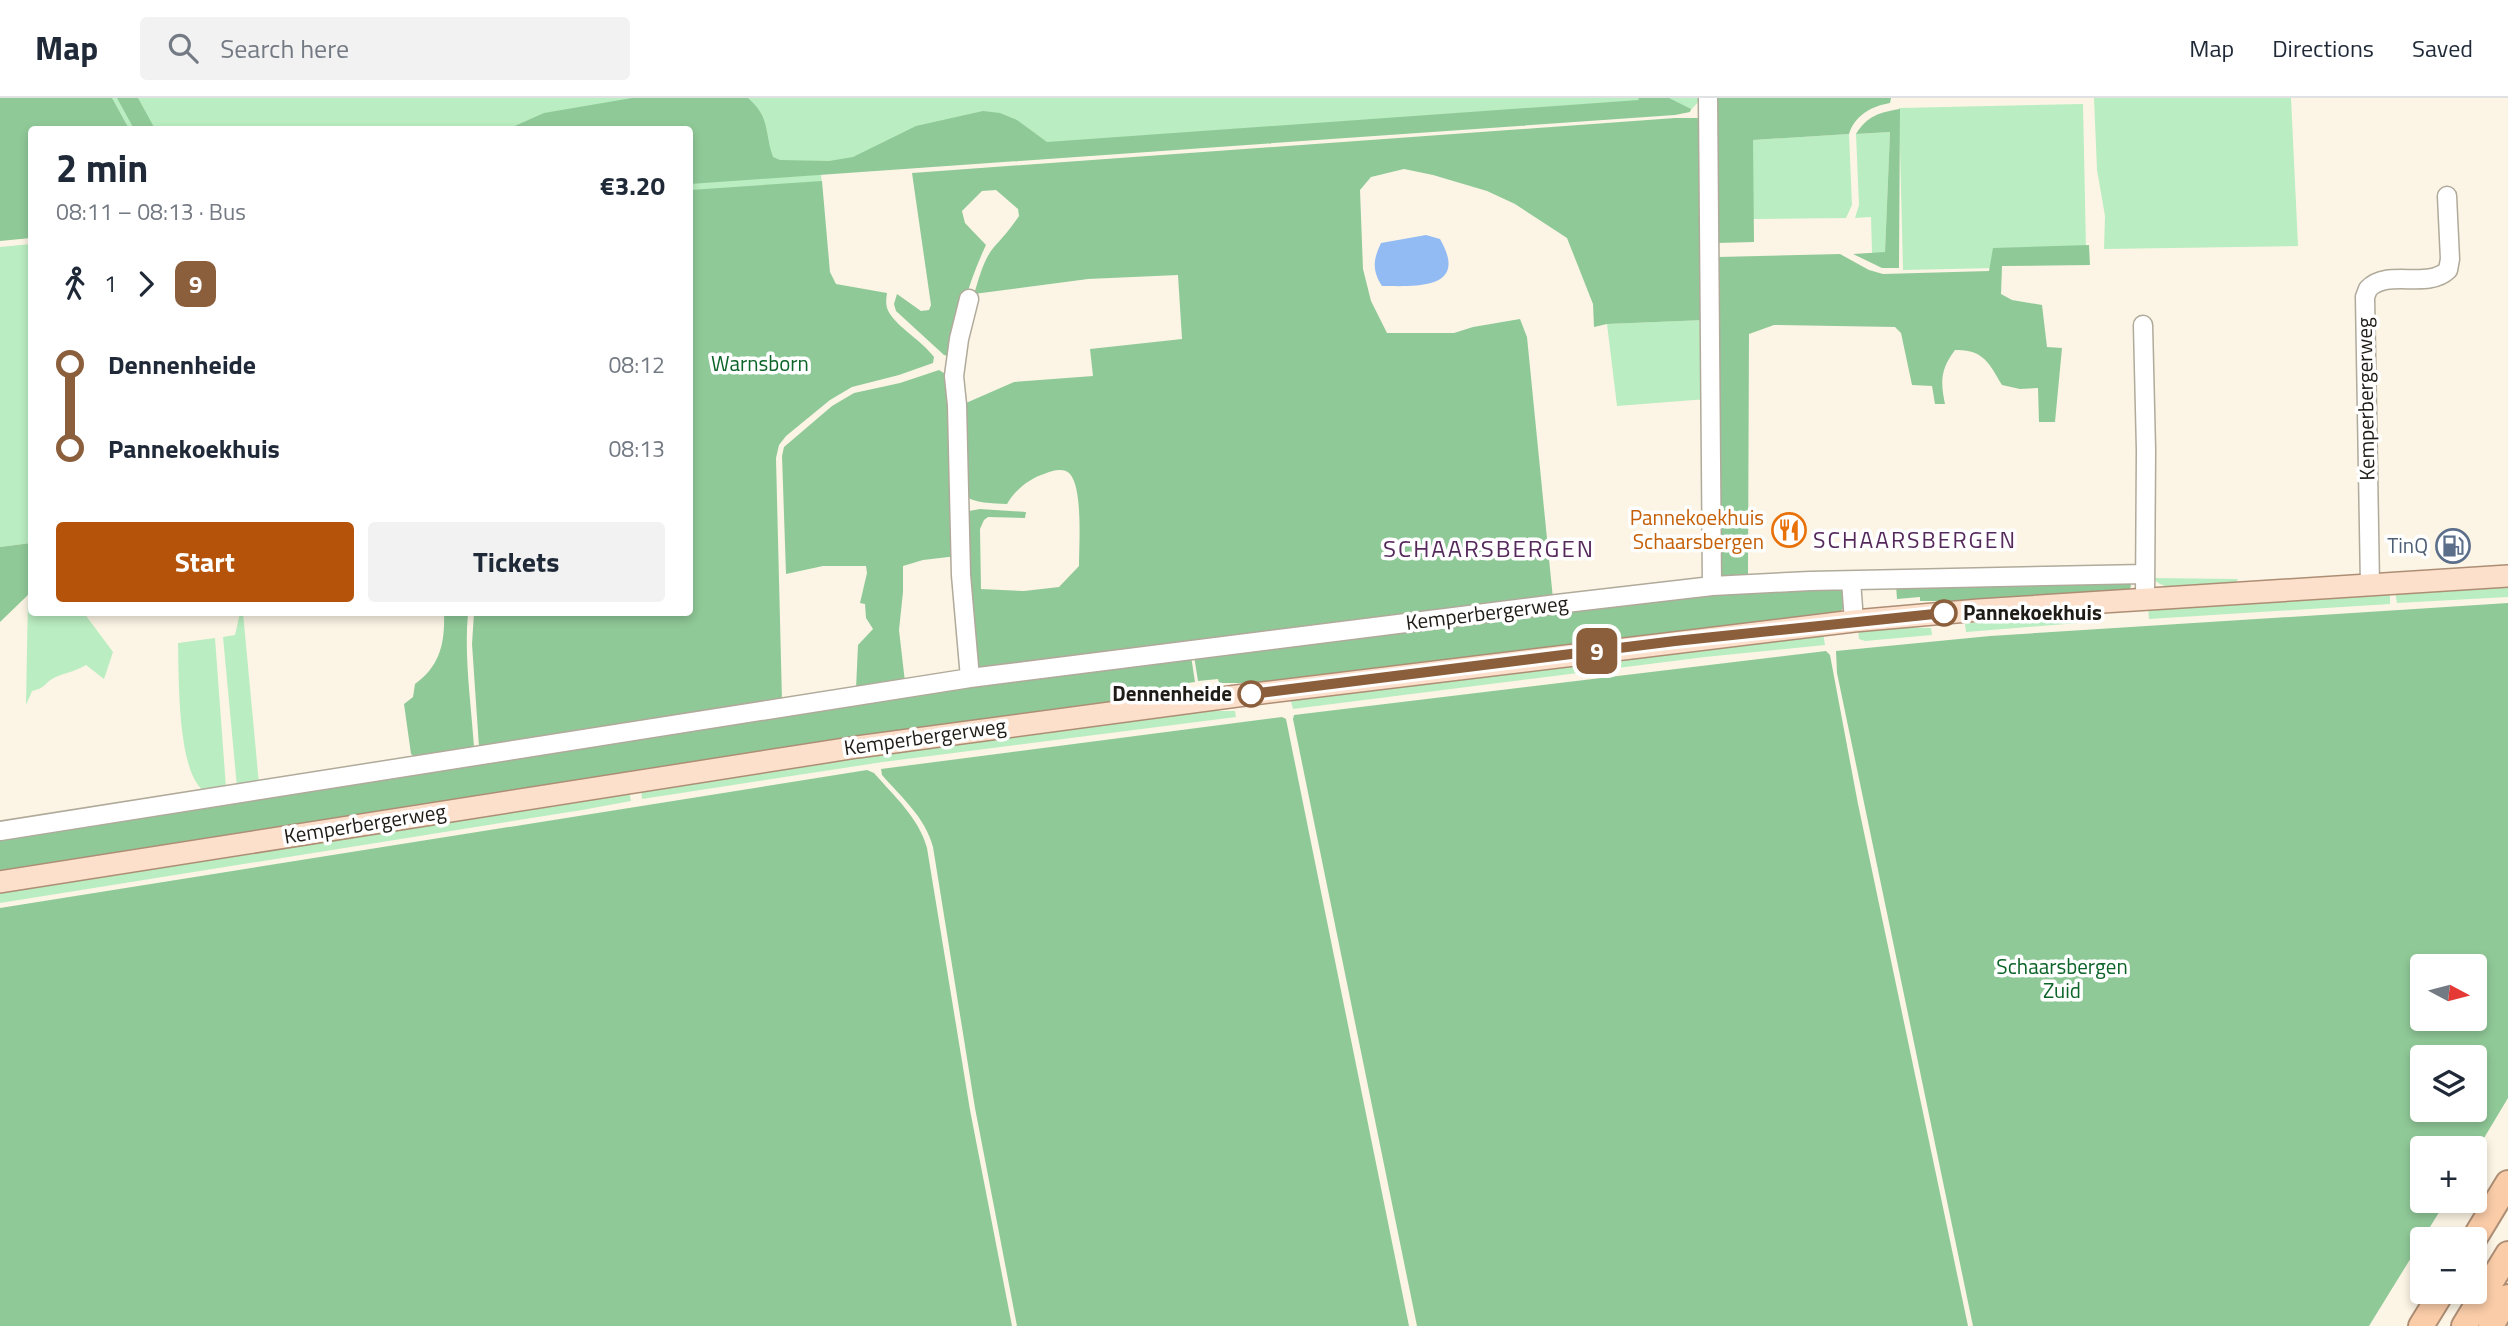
<!DOCTYPE html>
<meta charset="utf-8">
<style>
:root{--surface:#fff;--page:#f2f2f3;--text:#1f2937;--muted:#747a83;--line:#e0e1e3;--accent:#b45309}
body{margin:0;font-family:"Titillium Web",sans-serif;background:var(--page);color:var(--text);height:100vh;display:flex;flex-direction:column;font-size:26px;white-space:nowrap}
*{box-sizing:border-box;margin:0}
p{font-size:23px;color:var(--muted)}
.icon{flex:none;width:38px;height:38px;fill:none;stroke:currentColor;stroke-width:2;stroke-linecap:round;stroke-linejoin:round}
.map{position:relative;flex:1;overflow:hidden}
.drawer{position:absolute;left:28px;top:28px;width:665px;height:490px;display:flex;flex-direction:column;background:var(--surface);border-radius:7px;box-shadow:0 4px 10px #0003}
.drawer>*{flex:none}
.badge{padding:0 14px;border-radius:10px;font-size:24px;line-height:46px}
.needle{width:46px;rotate:97deg}
.tools{position:absolute;left:2410px;top:856px;display:grid;gap:14px}
.tools a{display:grid;place-items:center;width:77px;height:77px;border-radius:7px;background:var(--surface);box-shadow:0 4px 10px #0003;font-size:35px}
.map>.badge{position:absolute;translate:-50% -50%;box-shadow:0 0 0 4px #fff}
.legs{display:flex;align-items:center;gap:10px;height:77px;padding:0 28px;font-size:23px}
.legs p{margin-inline-start:auto}
.head{display:flex;align-items:center;justify-content:space-between;height:119px;padding:0 28px}
h1{font-size:38px;font-weight:700;line-height:52px}
.button{display:flex;gap:14px;margin-top:auto;padding:14px 28px}
.button a{flex:1;height:80px;border-radius:7px;background:var(--accent);color:#fff;font-size:28px;font-weight:700;line-height:80px;text-align:center}
.button a+a{background:var(--page);color:var(--text)}
ul{padding:0 28px;list-style:none}
li{display:flex;align-items:center;gap:24px;height:84px;font-size:26px}
li i{display:grid;place-items:center;width:10px;height:100%;margin:0 9px;background:currentColor}
li i::after{content:'';width:18px;height:18px;margin:-9px;border:5px solid;border-radius:50%;background:var(--surface)}
li p{margin-inline-start:auto}
li:first-child i{background:linear-gradient(#0000 50%,currentColor 0)}
li:last-child i{background:linear-gradient(currentColor 50%,#0000 0)}
header{display:flex;align-items:center;gap:42px;box-sizing:border-box;height:98px;padding:0 35px;background:var(--surface);border-bottom:2px solid var(--line)}
header strong{font-size:33px}
nav{display:flex;gap:38px;margin-inline-start:auto;font-size:24px}
.search{width:490px;height:63px;background:var(--page);display:flex;align-items:center;gap:18px;box-sizing:border-box;padding:0 24px;border-radius:7px;color:var(--muted);font-size:26px}
.map>svg:first-child{display:block}
.green{fill:#baedc1}
.forest{fill:#90c998;fill-rule:evenodd}
.water{fill:#93bbf3}
.lines{fill:none;stroke-linecap:round;stroke-linejoin:round}
.minor-casing{stroke:#b0aa9b;stroke-width:21}
.major-casing{stroke:#ad8e75;stroke-width:24}
.highway-casing{stroke:#ad8e75;stroke-width:28}
.minor{stroke:#fff;stroke-width:18}
.major{stroke:#fce0cb;stroke-width:21}
.highway{stroke:#facca8;stroke-width:24}
.line-1-casing{stroke:#fff;stroke-width:16}
.line-1{stroke:#8b5e3c;stroke-width:10}
.stop-1-dot{fill:#fff;stroke:#8b5e3c;stroke-width:3.5}
.labels{text-anchor:middle;stroke-width:7;stroke-linejoin:round;paint-order:stroke}
.park-label{font-size:21px;fill:#0c6428;stroke:#fff}
.street-label{font-size:21px;fill:#1f1c17;stroke:#fff}
.food-label{font-size:21px;fill:#c56008;stroke:#fff;text-anchor:end}
.service-label{font-size:21px;fill:#4e5e75;stroke:#fff;text-anchor:end}
.stop-label{font-size:21px;font-weight:bold;fill:#1f1c17;stroke:#fff;text-anchor:start}
.neighbourhood-label{font-size:23px;letter-spacing:2px;fill:#56295c;stroke:#fff}
.quarter-label{font-size:24px;letter-spacing:2px;fill:#56295c;stroke:#fff}
</style>
<header>
<strong>Map</strong>
<div class="search"><svg class="icon" aria-label="search" viewBox="0 0 24 24"><circle cx="10" cy="10" r="6"/><path d="M15 15l6 6"/></svg>Search here</div>
<nav><a>Map</a><a>Directions</a><a>Saved</a></nav>
</header>
<div class="map">
<svg width="2508" height="1228" viewBox="0 0 2508 1228">
<rect width="100%" height="100%" fill="#fcf5e5"/>
<path class="green" d="M0,0h1702l-13,14 -868,61 7,100 -43,163 -8,9 -87,167v-482h-658z
M2094,0h197l7,148 -194,3 1,-33 -8,-46z
M2083,6l3,145 -90,2v17l-93,2 -4,-162z
M1890,34l-5,121h-13l-1,-36 -16,1 4,-13 -3,-71z
M1849,36l3,71 -6,13 -93,1v-79z
M31,146v299l-31,4v-300z
M1705,222l2,79 -90,7 -10,-82z
M2153,480l85,1 -5,7c-21,1 -67,10 -80,-8z
M2508,486v13l-111,6 -2,-12z
M2390,493v13l-241,15 -1,-13z
M31,496l1,18 52,1 29,39 -9,27 -18,-14c-11,7 -24,8 -34,14 -9,6 -7,9 -20,12l-6,14 2,-110z
M2103,511v12l-137,11 -1,-8 54,-9z
M240,515h3l16,171 -22,3 -14,-150 12,-2z
M1881,529l50,1 1,7 -67,6 -6,-2 -1,-10z
M1823,535l2,12 -120,12 -412,52 -2,-8 28,-8z
M215,540l11,150 -22,3c-27,-19 -25,-115 -26,-148z
M1175,613h60l1,6 -353,45 -241,37 -1,-10z
M629,693l2,10 -49,9 -582,93v-13z"/>
<path class="forest" d="M0,0h112l17,31 -97,1 -1,108 -31,3z
M117,0h21l17,31h-21z
M632,0h116c23,20 16,34 25,59l7,3 49,1 24,-4 63,-31 67,-15 17,2 17,7 30,22 592,-42 -1,-2h31l22,11 -1,3 -15,3 -985,69v-54l-182,-1 36,-16z
M1711,0h180l-1,5c-18,3 -35,12 -41,31l-96,6 1,102 -37,1z
M1900,11l-1,159h-17l-29,-14 32,-2 5,-120 -34,2c11,-18 24,-22 44,-25z
M1675,20h28l2,202 -98,4 -13,3 -1,-23 -26,-66 -52,-34 -28,-13 -54,-16 -29,-6 -33,8 -11,13 3,79 8,32 16,32h67l19,-6 47,-8 7,18 26,262 -569,71 -13,-7 -7,-144 5,-8 11,-2 46,3 -1,6 -37,-1 -4,3 -4,9 1,60 43,2 35,-4 20,-21c0,-21 4,-77 -9,-92 -7,-7 -18,-3 -26,0 -14,4 -30,17 -37,30 -16,-1 -31,0 -44,-9l-1,-86 4,-6 48,-21 79,-6 -3,-27 92,-10 -4,-64 -90,4 -114,15c5,-15 9,-34 20,-47 9,-10 17,-19 25,-31l-1,-7 -22,-19 -14,1 -20,20 3,12 21,22c-17,36 -27,73 -35,112l-7,-2 -48,-44 -2,-7 3,-10 24,17 8,-1 2,-5 -19,-132z
M822,83l8,91 6,12 51,9c-1,7 -2,14 3,21 9,14 32,27 44,43l-1,6 -34,12 -47,12 -22,13 -44,36 -7,9 -3,13 6,243 -303,46 -7,-103 2,-31 216,-1v-422z
M2089,147l1,20 -88,1 -1,28 11,6 30,5 5,42 15,1 -7,74h-16l-1,-34 -18,1 -18,-4c-13,-22 -19,-36 -47,-35 -14,19 -15,30 -10,54h-10l-3,-18 -20,-1 -11,-52 -6,-6 -121,-2 -25,9 -1,244 -27,1 -4,-6 1,-316 122,-3 29,16 14,4 106,-3 4,-23z
M939,272l5,3 5,8 8,175 -34,4 -20,6v26l-4,38 6,52 -49,7 2,-44 15,-16 -7,-11 -1,-14 -5,-1 7,-30 -1,-7h-43l-37,8 -4,-118 2,-9 48,-41 22,-13 46,-10z
M31,445v51l-3,1 -28,27v-75z
M2130,485l1,3 -2,5 -150,10h-59v-4l-23,2 -1,-14z
M1839,489l6,6 -1,15 -7,6 -565,69h-53l-1,-4 -20,2 -4,-25 518,-64z
M2508,505v495l-33,55 -1,-5h-52v52l24,1 -77,125h-396l-136,-653 -1,-22 154,-15zM2422,868h52v52h-52zM2422,959h52v53h-52z
M444,515h24c-4,45 3,89 6,134l-58,11 -5,-4 -7,-50 9,-7 2,-13c25,-18 30,-41 29,-71z
M1826,553l4,4 28,149 110,522h-551l-124,-607 1,-4z
M1191,558l4,26 -7,1v3l-51,14 -1137,173v-37l793,-125z
M1282,619l4,2 123,607h-392l-42,-218 -42,-261c-8,-30 -31,-49 -51,-72l-1,-6z
M867,672l7,3c20,23 45,45 53,75l43,262 42,216h-1012v-418z"/>
<path class="water" d="M1426,137l14,4c30,52 -26,47 -58,47 -10,-16 -9,-26 -1,-43z"/>
<g class="lines">
<g class="minor-casing">
<path id="minor" d="M1708,0l4,488
M969,201l-10,40 -5,37 3,29 4,170 9,103
M2143,227l3,125 -1,149
M1851,483l3,40
M2370,487l-5,-288 3,-8c20,-21 59,1 80,-19l2,-11 -3,-63
M0,733l970,-153 587,-74 155,-18 98,-5 335,-7"/>
</g>
<g class="major-casing">
<path id="major" d="M0,784l857,-135 380,-51 617,-75 125,-11 529,-34"/>
</g>
<g class="highway-casing">
<path id="highway" d="M2474,1141l34,-56
M2421,1228l21,-34
M2464,1228l44,-72
M2491,1228l17,-29"/>
</g>
<use href="#minor" class="minor"/>
<use href="#major" class="major"/>
<use href="#highway" class="highway"/>
</g>
<g class="lines">
<g class="line-1-casing">
<path id="line-1" d="M1251,596l424,-53 269,-28"/>
</g>
<use href="#line-1" class="line-1"/>
</g>
<defs>
<g id="restaurant-ring" transform="scale(1.75)"><circle r="9.5" fill="#fff" stroke="#e8710a" stroke-width="1.5"/><path d="M-5-6h1v4h1v-4h1v4h1v-4h1v5L-1.5 .5V6h-2V.5L-5-1ZM5-6V6H3V1.5H1.5Q1.5-4 5-6Z" fill="#e8710a"/></g>
<g id="fuel-ring" transform="scale(1.75)"><circle r="9.5" fill="#fff" stroke="#5c6f8a" stroke-width="1.5"/><path d="M-5.5-6h7V0h2V4h1.3V-2.5L3-4.5l.8-.8L6-3V5H2.5V1h-1V6h-7ZM-4.2-4.7v3.2H.2V-4.7Z" fill="#5c6f8a"/></g>
</defs>
<g fill-rule="evenodd">
<use href="#restaurant-ring" x="1789" y="432"/>
<use href="#fuel-ring" x="2453" y="448"/>
</g>
<g class="stop-1-dot">
<circle cx="1944" cy="515" r="12"/>
<circle cx="1251" cy="596" r="12"/>
</g>
<g class="labels">
<g class="park-label">
<text x="760" y="273">Warnsborn</text>
<text x="2062" y="876">Schaarsbergen<tspan x="2062" dy="24">Zuid</tspan></text>
</g>
<g class="street-label">
<text transform="translate(2366 301) rotate(-91)" y="7">Kemperbergerweg</text>
<text transform="translate(1487 515) rotate(-7)" y="7">Kemperbergerweg</text>
<text transform="translate(925 639) rotate(-8)" y="7">Kemperbergerweg</text>
<text transform="translate(365 726) rotate(-9)" y="7">Kemperbergerweg</text>
</g>
<g class="food-label">
<text x="1764" y="427">Pannekoekhuis<tspan x="1764" dy="24">Schaarsbergen</tspan></text>
</g>
<g class="service-label">
<text x="2428" y="455">TinQ</text>
</g>
<g class="stop-label">
<text x="1963" y="522">Pannekoekhuis</text>
<text x="1232" y="603" text-anchor="end">Dennenheide</text>
</g>
<g class="neighbourhood-label">
<text x="1915" y="450">SCHAARSBERGEN</text>
</g>
<g class="quarter-label">
<text x="1489" y="459">SCHAARSBERGEN</text>
</g>
</g>
</svg>
<div class="tools">
<a><svg class="needle" viewBox="-14 -14 28 28"><path d="M0-13l5 13h-10z" fill="#e53935"/><path d="M0 13l5-13h-10z" fill="#747a83"/></svg></a>
<a><svg class="icon" aria-label="layers" viewBox="0 0 24 24"><path d="M12 4l9 5-9 5-9-5zM3 14l9 5 9-5"/></svg></a>
<a>+</a>
<a>−</a>
</div>
<b class="badge" style="left:1597px;top:553px;background:#8b5e3c;color:#fff">9</b>
<section class="drawer">
<div class="head"><div><h1>2 min</h1><p>08:11 – 08:13 · Bus</p></div><b>€3.20</b></div>
<div class="legs"><svg class="icon" aria-label="walk" viewBox="0 0 24 24"><circle cx="13" cy="4" r="2"/><path d="M13 8l-2 6 4 7M11 14l-3 7M7 12l3-4h3l4 4"/></svg>1<svg class="icon" aria-label="forward" viewBox="0 0 24 24"><path d="M9 5l7 7-7 7"/></svg><b class="badge" style="background:#8b5e3c;color:#fff">9</b></div>
<ul>
<li><i style="color:#8b5e3c"></i><b>Dennenheide</b><p>08:12</p></li>
<li><i style="color:#8b5e3c"></i><b>Pannekoekhuis</b><p>08:13</p></li>
</ul>
<div class="button"><a>Start</a><a>Tickets</a></div>
</section>
</div>
